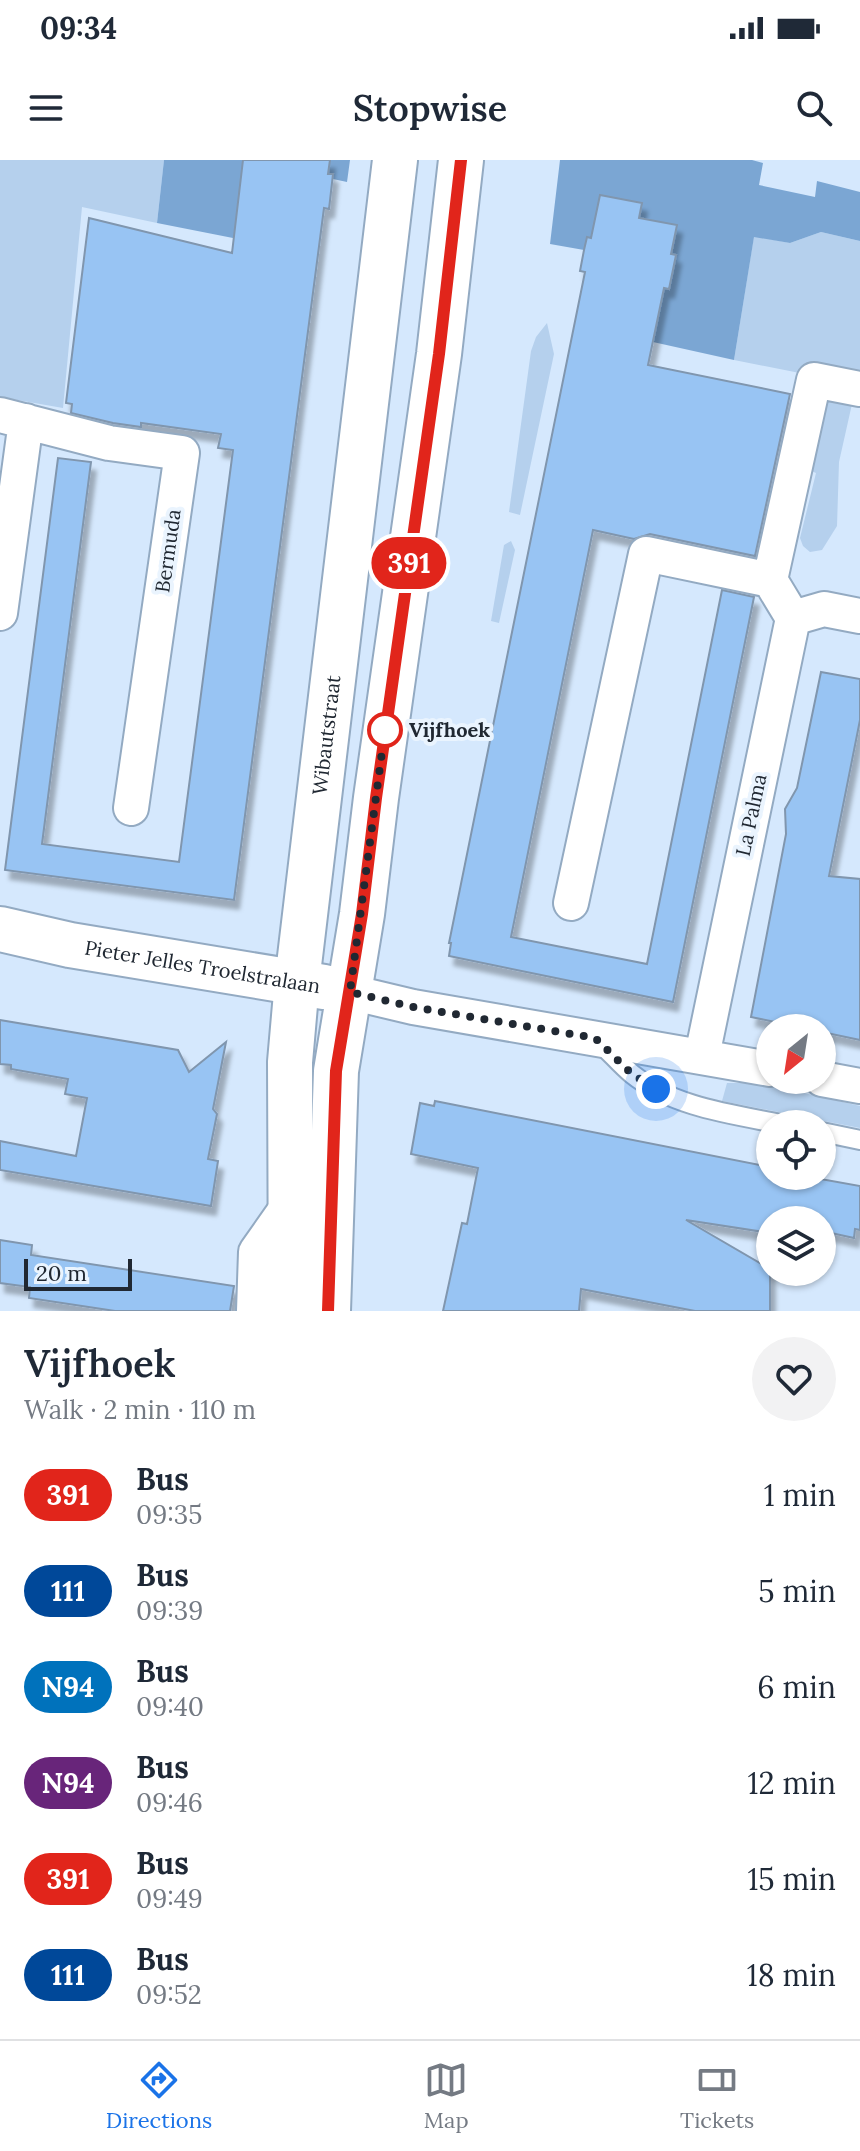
<!DOCTYPE html>
<meta charset="utf-8">
<style>
:root{--surface:#fff;--page:#f2f2f3;--text:#1f2937;--muted:#747a83;--line:#e0e1e3;--accent:#1a73e8}
body{margin:0;font-family:Lora,serif;background:var(--page);color:var(--text);height:100vh;display:flex;flex-direction:column;font-size:30px;white-space:nowrap}
*{box-sizing:border-box;margin:0}
p{font-size:26px;color:var(--muted)}
.icon{flex:none;width:44px;height:44px;fill:none;stroke:currentColor;stroke-width:2;stroke-linecap:round;stroke-linejoin:round}
.map{position:relative;height:1151px;overflow:hidden}
.panel{display:flex;flex-direction:column;background:var(--surface);flex:1}
.panel>*{flex:none}
.badge{padding:0 16px;border-radius:26px;font-size:28px;line-height:52px}
.needle{width:52px;rotate:210deg}
.tools{position:absolute;left:756px;top:854px;display:grid;gap:16px}
.tools a{display:grid;place-items:center;width:80px;height:80px;border-radius:50%;background:var(--surface);box-shadow:0 2px 6px #0004;font-size:40px}
.scale{position:absolute;left:24px;bottom:20px;width:108px;box-sizing:border-box;padding-left:8px;border:4px solid #202832;border-top:0;font-size:22px;line-height:28px;white-space:nowrap;color:#202832;-webkit-text-stroke:6px #eaf4fe;paint-order:stroke}
.you{position:absolute;width:40px;height:40px;margin:-20px;border:6px solid #fff;border-radius:50%;background:#1a73e8;box-shadow:0 0 0 12px #1a73e833}
.map>.badge{position:absolute;translate:-50% -50%;box-shadow:0 0 0 4px #fff}
.round{display:grid;place-items:center;flex:none;width:84px;height:84px;border-radius:42px;background:var(--page)}
.summary{display:flex;align-items:center;justify-content:space-between;height:136px;padding:0 24px}
h1{font-size:38px;font-weight:600;line-height:60px}
ul{padding:0;list-style:none}
li{display:flex;align-items:center;gap:24px;height:96px;padding:0 24px}
li div{flex:1}
li b{display:block;font-size:30px}
li em{font-style:normal}
li .badge{min-width:88px;font-weight:700;text-align:center}
.status{display:flex;justify-content:space-between;align-items:center;height:56px;padding:0 40px;background:var(--surface);direction:ltr}
.status svg{height:22px;fill:currentColor}
header{display:flex;justify-content:space-between;align-items:center;height:104px;padding:0 24px;background:var(--surface);font-size:36px;font-weight:600}
.menu{display:flex;justify-content:space-around;align-items:center;height:112px;border-top:2px solid var(--line);background:var(--surface);font-size:22px;color:var(--muted)}
.menu a{display:grid;justify-items:center;gap:4px}
.menu .current{color:var(--accent)}
.map>svg:first-child{display:block}
.green{fill:#b5d0ed}
.water{fill:#7ba6d3}
.building{fill:#98c4f3;stroke:#8096ae;stroke-width:2;filter:url(#shadow)}
.lines{fill:none;stroke-linecap:round;stroke-linejoin:round}
.lane-casing{stroke:#93aac2;stroke-width:22}
.street-casing{stroke:#93aac2;stroke-width:38}
.secondary-casing{stroke:#93aac2;stroke-width:48}
.lane{stroke:#fff;stroke-width:18}
.street{stroke:#fff;stroke-width:34}
.secondary{stroke:#fff;stroke-width:44}
.line-casing{stroke:#fff;stroke-width:18}
.line{stroke:#e1251b;stroke-width:12}
.walk{stroke:#202832;stroke-width:8;stroke-dasharray:0 14.4}
.stop-dot{fill:#fff;stroke:#e1251b;stroke-width:4}
.labels{text-anchor:middle;stroke-width:8;stroke-linejoin:round;paint-order:stroke}
.street-label{font-size:20px;fill:#202832;stroke:#eaf4fe}
.stop-label{font-size:20px;font-weight:bold;fill:#202832;stroke:#eaf4fe;text-anchor:start}
</style>
<div class="status"><b>09:34</b><svg viewBox="0 0 49 12"><path d="M0 12V9h3v3zM5 12V6h3v6zM10 12V3h3v9zM15 12V0h3v12zM26 1h20v11H26zM47 4h2v5h-2z"/></svg></div>
<header><svg class="icon" aria-label="menu" viewBox="0 0 24 24"><path d="M4 6h16M4 12h16M4 18h16"/></svg>Stopwise<svg class="icon" aria-label="search" viewBox="0 0 24 24"><circle cx="10" cy="10" r="6"/><path d="M15 15l6 6"/></svg></header>
<div class="map">
<svg width="860" height="1151" viewBox="0 0 860 1151">
<defs>
<filter id="shadow"><feDropShadow dx="5" dy="9" stdDeviation="2" flood-color="#0004"/></filter>
</defs>
<rect width="100%" height="100%" fill="#d5e8fd"/>
<path class="green" d="M0,0h164l-7,63 -75,-16 -19,201 -63,-11z
M821,72l39,9v144l-126,-25 20,-124 36,7z
M547,163l7,31 -34,161 -11,-3 22,-161 5,-14z
M822,231l32,4 -15,67 -2,64 -15,24 -12,2 -7,-6 -3,-8 16,-65 -9,-4z
M511,381l4,9 -16,73 -8,-2 13,-76z
M727,923h34l99,23v22l-138,-27z"/>
<path class="water" d="M164,0h84l-5,3 -5,76 -81,-16z
M330,0h20l-3,22 -14,-3v-5h-5z
M560,0h192l11,3 -4,22 56,12 2,-16 43,11v49l-39,-9 -31,11 -36,-6 -20,123 -81,-18 11,-54 5,1 2,-35 5,-29 -37,-7 -39,-23 -9,43h-4l-3,12 -34,-6z"/>
<path class="building" d="M243,0h87l-2,14h5l-4,35 -5,-1 -90,692 -229,-30 53,-412 33,4 -49,382 137,18 54,-412 -15,-2 3,-14 -80,-11v4l-28,-4 -42,-10 1,-9 -6,-1 23,-185 143,35z
M600,35l42,8 -3,15 38,7 -6,29 5,1 -7,34 -5,-1 -16,77 142,29 -35,162 -105,-22 -16,5 -41,-9 -82,407 136,27 75,-374 32,7 -81,405 -224,-46 2,-13h-2l136,-671 -5,-1 4,-21 3,-13 4,1z
M821,512l39,7v41l-31,156 31,3v161l-38,-8v-4h-18l-53,-11 35,-183 -1,-25 12,-21z
M0,860l178,30 11,22 37,-30 -13,67 4,5 -9,45 10,2 -7,45 -211,-36v-29l76,15 11,-58 -22,-4 3,-15 -57,-10v-4l-11,-1z
M435,941l335,66v9h34l56,10v44l-5,-1 -1,9 -32,-7v-11h-52v13l-84,-13 84,49v42h-75l-114,-22 -2,22h-136l19,-88 5,1 11,-56 -67,-14 9,-51 14,3z
M0,1080l32,5 -1,10 203,31 -4,25h-115l-86,-13 1,-11 -30,-4z"/>
<g class="lines">
<g class="lane-casing">
<path id="lane" d="M600,883c11,10 21,22 32,31 41,33 99,40 149,50
M822,972l38,8"/>
</g>
<g class="street-casing">
<path id="street" d="M0,255l109,28 73,10 -51,355
M770,420l44,-200 46,9
M0,453l26,-192
M793,458l31,-9 36,7
M571,743l75,-349 124,26 23,38 -91,438
M350,832l63,15 357,62
M822,919l38,7
M254,1151l2,-59 33,-47"/>
</g>
<g class="secondary-casing">
<g id="secondary">
<path id="s1" d="M0,769l70,16 254,42"/>
<path id="s2" d="M291,1151l-1,-249 7,-80 98,-822"/>
<path d="M328,1151l8,-240 26,-157 14,-116 63,-444 22,-194"/>
</g>
</g>
<use href="#lane" class="lane"/>
<use href="#street" class="street"/>
<use href="#secondary" class="secondary"/>
</g>
<g class="lines">
<g class="line-casing">
<path id="line" d="M328,1151l8,-240 26,-157 14,-116 63,-444 22,-194"/>
</g>
<use href="#line" class="line"/>
<path class="walk" d="M385,570l1,-8 -36,270 63,15 182,31 37,36 24,15"/>
</g>
<circle class="stop-dot" cx="385" cy="570" r="16"/>
<g class="labels">
<g class="street-label">
<text transform="translate(168 391) rotate(-82)" y="7">Bermuda</text>
<text dy="7" stroke="none"><textPath href="#s2" startOffset="578">Wibautstraat</textPath></text>
<text transform="translate(751 655) rotate(-78)" y="7">La Palma</text>
<text dy="7" stroke="none"><textPath href="#s1" startOffset="206">Pieter Jelles Troelstralaan</textPath></text>
</g>
<g class="stop-label">
<text x="409" y="577">Vijfhoek</text>
</g>
</g>
</svg>
<div class="tools">
<a><svg class="needle" viewBox="-14 -14 28 28"><path d="M0-13l5 13h-10z" fill="#e53935"/><path d="M0 13l5-13h-10z" fill="#747a83"/></svg></a>
<a><svg class="icon" aria-label="locate" viewBox="0 0 24 24"><circle cx="12" cy="12" r="6"/><path d="M12 2v4M12 18v4M2 12h4M18 12h4"/></svg></a>
<a><svg class="icon" aria-label="layers" viewBox="0 0 24 24"><path d="M12 4l9 5-9 5-9-5zM3 14l9 5 9-5"/></svg></a>
</div>
<div class="scale">20 m</div>
<div class="you" style="left:656px;top:929px"></div>
<b class="badge" style="left:409px;top:403px;background:#e1251b;color:#fff">391</b>
</div>
<section class="panel">
<div class="summary"><div><h1>Vijfhoek</h1><p>Walk · 2 min · 110 m</p></div><a class="round"><svg class="icon" aria-label="heart" viewBox="0 0 24 24"><path d="M12 20l-8-8c-3-5 5-10 8-4 3-6 11-1 8 4z"/></svg></a></div>
<ul>
<li><span class="badge" style="background:#e1251b;color:#fff">391</span><div><b>Bus</b><p>09:35</p></div><em>1 min</em></li>
<li><span class="badge" style="background:#004899;color:#fff">111</span><div><b>Bus</b><p>09:39</p></div><em>5 min</em></li>
<li><span class="badge" style="background:#0072bc;color:#fff">N94</span><div><b>Bus</b><p>09:40</p></div><em>6 min</em></li>
<li><span class="badge" style="background:#68257a;color:#fff">N94</span><div><b>Bus</b><p>09:46</p></div><em>12 min</em></li>
<li><span class="badge" style="background:#e1251b;color:#fff">391</span><div><b>Bus</b><p>09:49</p></div><em>15 min</em></li>
<li><span class="badge" style="background:#004899;color:#fff">111</span><div><b>Bus</b><p>09:52</p></div><em>18 min</em></li>
</ul>
</section>
<nav class="menu">
<a class="current"><svg class="icon" aria-label="directions" viewBox="0 0 24 24"><path d="M12 3l9 9-9 9-9-9zM9 14v-3h6M13 9l2 2-2 2"/></svg>Directions</a>
<a><svg class="icon" aria-label="map" viewBox="0 0 24 24"><path d="M3 6l6-2 6 2 6-2v14l-6 2-6-2-6 2zM9 4v14M15 6v14"/></svg>Map</a>
<a><svg class="icon" aria-label="tickets" viewBox="0 0 24 24"><path d="M3 7h18v10H3zM15 7v10"/></svg>Tickets</a>
</nav>
